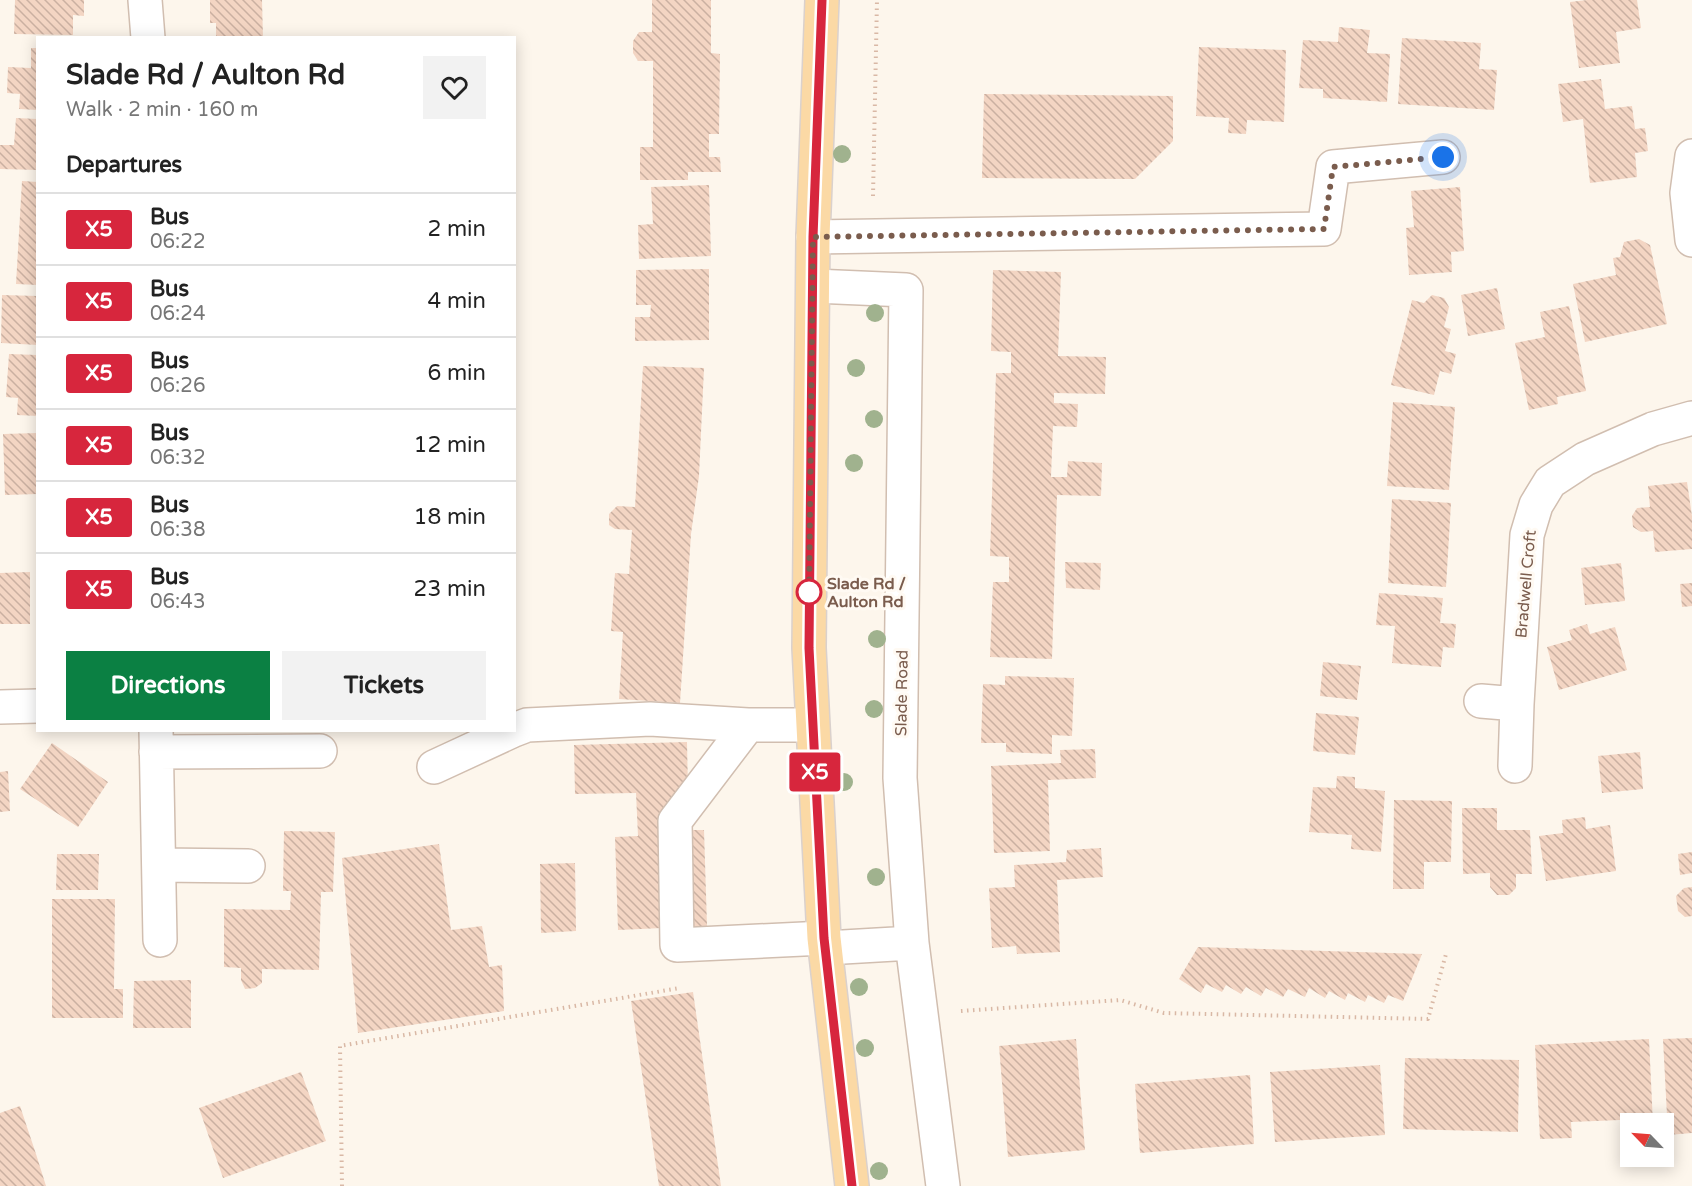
<!DOCTYPE html>
<meta charset="utf-8">
<style>
:root{--surface:#fff;--page:#f2f2f2;--text:#222;--muted:#767676;--line:#e0e0e0;--accent:#0b8043}
body{margin:0;font-family:"Varela Round",sans-serif;background:var(--page);color:var(--text);height:100vh;display:flex;flex-direction:column;font-size:22px;white-space:nowrap}
*{box-sizing:border-box;margin:0}
p{font-size:20px;color:var(--muted)}
.icon{flex:none;width:33px;height:33px;fill:none;stroke:currentColor;stroke-width:2;stroke-linecap:round;stroke-linejoin:round}
.map{position:relative;flex:1;overflow:hidden}
.sheet{position:absolute;left:36px;top:36px;width:480px;height:696px;display:flex;flex-direction:column;background:var(--surface);border-radius:0px;box-shadow:0 3px 15px #0003}
.sheet>*{flex:none}
.badge{padding:0 12px;border-radius:4px;font-size:21px;line-height:39px}
.needle{width:39px;rotate:295deg}
.buttons{position:absolute;left:1620px;top:1113px;display:grid;gap:12px}
.buttons a{display:grid;place-items:center;width:54px;height:54px;border-radius:0px;background:var(--surface);box-shadow:0 3px 15px #0003;font-size:30px}
.you{position:absolute;width:30px;height:30px;margin:-15px;border:4px solid #fff;border-radius:50%;background:#1a73e8;box-shadow:0 0 0 9px #1a73e833}
.map>.badge{position:absolute;translate:-50% -50%;box-shadow:0 0 0 3px #fff}
h2{padding:0 30px;font-size:22px;line-height:54px}
.round{display:grid;place-items:center;flex:none;width:63px;height:63px;border-radius:0px;background:var(--page)}
.summary{display:flex;align-items:center;justify-content:space-between;height:102px;padding:0 30px}
h1{font-size:28px;font-weight:800;line-height:45px}
.button{display:flex;gap:12px;margin-top:auto;padding:12px 30px}
.button a{flex:1;height:69px;border-radius:0px;background:var(--accent);color:#fff;font-size:24px;font-weight:800;line-height:69px;text-align:center}
.button a+a{background:var(--page);color:var(--text)}
ul{padding:0;list-style:none}
li{display:flex;align-items:center;gap:18px;height:72px;padding:0 30px;border-top:2px solid var(--line)}
li div{flex:1}
li b{display:block;font-size:22px}
li em{font-style:normal}
li .badge{min-width:66px;font-weight:700;text-align:center}
.map>svg:first-child{display:block}
.building{fill:url(#building-back-hatch)}
.lines{fill:none;stroke-linecap:round;stroke-linejoin:round}
.minor-casing{stroke:#d1beb0;stroke-width:36}
.major-casing{stroke:#dad1cd;stroke-width:36}
.path{stroke:#d9b8a5;stroke-width:4;stroke-dasharray:1.5 4.5;stroke-linecap:butt}
.minor{stroke:#fff;stroke-width:33}
.major{stroke:#fbd9a5;stroke-width:33}
.tree{fill:#a0b28e}
.line-casing{stroke:#fff;stroke-width:14}
.line{stroke:#d7263d;stroke-width:9}
.walk{stroke:#7a5c4d;stroke-width:6;stroke-dasharray:0 10.8}
.stop-dot{fill:#fff;stroke:#d7263d;stroke-width:3}
.labels{text-anchor:middle;stroke-width:6;stroke-linejoin:round;paint-order:stroke}
.stop-label{font-size:16px;font-weight:bold;fill:#7a5c4d;stroke:#fffaf3;text-anchor:start}
.street-label{font-size:16px;fill:#7a5c4d;stroke:#fffaf3}
</style>
<div class="map">
<svg width="1692" height="1186" viewBox="0 0 1692 1186">
<defs>
<pattern id="building-back-hatch" width="6" height="6" patternUnits="userSpaceOnUse" patternTransform="scale(1.5)"><rect width="6" height="6" fill="#f3d5c3"/><path d="M-1 5l2 2M0 0l6 6M5-1l2 2" fill="none" stroke="#cab0a1"/></pattern>
</defs>
<rect width="100%" height="100%" fill="#fdf6ec"/>
<path class="building" d="M15,0h69v16l-11,-1v20l-59,-1z
M210,0h52l1,38h-47v-15h-6z
M652,0h59v53l9,1 -1,80h-10v23h11l1,15h-33v8h-48v-33h13v-86h-15l-5,-8v-12l6,-9h13z
M1587,0h50l4,28 -25,4 4,31 -41,5 -9,-66z
M1339,27l31,3 -3,23 23,1 -3,48 -64,-4v-9l-24,-1 4,-48 35,2z
M1402,38l79,5 -2,26 18,1 -3,40 -96,-6z
M1199,47l87,3 -2,72 -37,-2 -1,14 -18,-1 1,-15 -33,-2z
M31,48h7v62l-19,-1 1,-15 -13,-1 1,-26 23,1z
M1601,79l4,30 27,-3 3,23 10,-1 3,23 -13,2 2,24 -47,6 -7,-64 -20,3 -5,-38z
M984,94l189,2v45l-38,38 -153,-1z
M16,118l22,1v51l-38,-1v-24h14z
M22,181l16,1v103l-22,-1z
M709,185l2,71 -72,3 -1,-34 15,-1 -2,-37z
M1460,187l4,64 -13,1 1,20 -43,3 -3,-47 8,-1 -3,-36z
M1639,239l11,6 17,79 -82,18 -12,-58 43,-9 -3,-17 7,-1 4,-15z
M709,269v71l-74,1v-24h15l1,-12h-15v-35z
M993,270l68,2 -3,84 48,1 -1,37 -51,-1v10l24,1 -1,23 -24,-1 -2,51h16l1,-16 34,2 -1,33 -44,-1 -5,164 -62,-2 3,-75h16v-25l-19,-1 6,-183h15v-21l-20,-1z
M1497,288l8,41 -37,7 -7,-41z
M2,295l36,1v49l-37,-2z
M1432,295l12,3 5,9 -5,20 7,2 -6,22 11,3 -5,20 -11,-3 -6,24 -43,-10 21,-85 12,3z
M1569,306l17,85 -29,6 1,7 -29,6 -14,-67 30,-6 -5,-25z
M9,354l29,1v61l-21,-1 1,-17 -12,-1z
M643,366l61,2 -5,108 -8,58 -11,169 -61,-4 4,-67 -12,-1 4,-58 14,1 3,-44 -17,-1 -6,-4v-11l8,-8 18,1z
M1393,402l62,5 -6,83 -62,-4z
M38,433v61l-33,1 -2,-61z
M1687,482l5,34v33l-37,3 -2,-21 -12,1 -8,-5 -1,-11 5,-8 13,-1 -2,-21z
M1392,499l59,4 -5,84 -58,-4z
M1065,562l36,1 -1,27 -34,-2z
M1621,563l4,38 -40,4 -4,-37z
M30,572v52h-30v-51z
M1692,583v23l-10,1 -2,-23z
M1379,593l64,5 -3,25 16,1 -2,24 -11,-1 -2,20 -49,-4 3,-37 -19,-1z
M1587,624l3,10 25,-7 12,43 -68,20 -12,-43 25,-7 -3,-10z
M1323,662l38,4 -4,34 -37,-4z
M1005,676l69,2 -2,58 -20,-1v19l-46,-2v-9h-25l2,-59 22,1z
M1316,713l43,4 -4,38 -42,-4z
M687,742l1,49 -8,39h24l3,96 -89,4 -3,-93 23,-1 -2,-43 -61,1 -1,-49z
M52,743l56,39 -30,45 -58,-38z
M1095,749l1,29 -48,2 2,71 -56,2 -3,-87 70,-3 -1,-13z
M1640,752l3,37 -41,4 -4,-37z
M8,771l2,40 -10,1v-40z
M1337,776l18,1v11l30,3 -4,61 -30,-3 1,-14 -43,-3 4,-45 23,1z
M1394,800l58,1 -1,61h-27v27h-31z
M1462,808h35v22h33l2,44h-16v14l-7,7h-12l-7,-8v-14l-27,1z
M1585,817l1,12 24,-4 6,46 -70,10 -7,-45 24,-3 -1,-13z
M284,831l51,1 -2,60h-12l-2,78 -57,-1v14l-7,5 -10,1 -4,-9v-12l-17,-1v-58l66,1 1,-19h-8z
M439,844l12,86 31,-4 7,41 13,-2 2,46 -146,22 -16,-175z
M1101,848l2,29 -46,3 3,72 -43,2 -1,-8 -24,2 -3,-60 26,-1 -1,-22 52,-3 1,-12z
M1692,852v21l-12,2 -2,-21z
M57,854h42l-1,36h-42z
M575,863l1,68 -35,2 -1,-69z
M1692,887v29l-7,1 -7,-6 -2,-15 8,-8z
M52,899h63l-1,90h9v29h-71z
M1198,947l224,7 -19,47 -15,-6 -4,8 -16,-8 -3,7 -17,-9 -3,7 -16,-9 -4,7 -16,-10 -4,9 -17,-8 -5,8 -17,-9 -5,8 -15,-9 -5,7 -15,-9 -4,7 -16,-8 -5,9 -22,-14z
M191,980v48h-58l1,-47z
M693,992l28,194h-62l-28,-185z
M1692,1038v95l-24,2 -5,-96z
M1076,1039l9,111 -77,7 -9,-111z
M1649,1039l4,85h-23v10l-9,1 -1,-15 -49,2 1,16 -32,1 -5,-94z
M1405,1058l114,2 -1,72 -115,-3z
M1380,1065l5,70 -110,7 -5,-70z
M301,1072l25,69 -103,37 -24,-70z
M1250,1075l4,69 -114,9 -5,-69z
M20,1106l16,48 10,32h-46v-73z"/>
<g class="lines">
<g class="minor-casing">
<path id="minor" d="M145,0l3,38
M1692,156l-5,37 5,47
M813,237l511,-8 9,-62 110,-10
M814,286l92,4 -6,488 12,165 31,243
M1481,701l36,3 10,-169 9,-30 14,-23 35,-23 68,-30 39,-11
M0,707l38,-1
M748,725l-73,96 2,124 147,-7
M156,730l4,210
M514,730l13,-5 123,-6 98,6h64
M156,752l164,-1
M1515,766l2,-62
M434,767l80,-37
M159,865l89,1
M826,948l86,-5"/>
</g>
<g class="major-casing">
<path id="major" d="M822,0l-9,237 -4,411 15,290 28,248"/>
</g>
<path class="path" d="M873,196l4,-196
M961,1011l159,-11 44,13 264,6 18,-65
M342,1186l-2,-140 340,-58"/>
<use href="#minor" class="minor"/>
<use href="#major" class="major"/>
</g>
<g class="tree">
<circle cx="842" cy="154" r="9"/>
<circle cx="875" cy="313" r="9"/>
<circle cx="856" cy="368" r="9"/>
<circle cx="874" cy="419" r="9"/>
<circle cx="854" cy="463" r="9"/>
<circle cx="877" cy="639" r="9"/>
<circle cx="874" cy="709" r="9"/>
<circle cx="844" cy="782" r="9"/>
<circle cx="876" cy="877" r="9"/>
<circle cx="859" cy="987" r="9"/>
<circle cx="865" cy="1048" r="9"/>
<circle cx="879" cy="1171" r="9"/>
</g>
<g class="lines">
<g class="line-casing">
<path id="line" d="M822,0l-9,237 -4,411 15,290 28,248"/>
</g>
<use href="#line" class="line"/>
<path class="walk" d="M809,592v10l4,-365 511,-8 9,-62 110,-10"/>
</g>
<circle class="stop-dot" cx="809" cy="592" r="12"/>
<g class="labels">
<g class="stop-label">
<text x="827" y="589">Slade Rd /<tspan x="827" dy="18">Aulton Rd</tspan></text>
</g>
<g class="street-label">
<text transform="translate(1525 584) rotate(-85)" y="6">Bradwell Croft</text>
<text transform="translate(901 693) rotate(-89)" y="6">Slade Road</text>
</g>
</g>
</svg>
<div class="buttons">
<a><svg class="needle" viewBox="-14 -14 28 28"><path d="M0-13l5 13h-10z" fill="#e53935"/><path d="M0 13l5-13h-10z" fill="#767676"/></svg></a>
</div>
<div class="you" style="left:1443px;top:157px"></div>
<b class="badge" style="left:815px;top:772px;background:#d7263d;color:#fff">X5</b>
<section class="sheet">
<div class="summary"><div><h1>Slade Rd / Aulton Rd</h1><p>Walk · 2 min · 160 m</p></div><a class="round"><svg class="icon" aria-label="heart" viewBox="0 0 24 24"><path d="M12 20l-8-8c-3-5 5-10 8-4 3-6 11-1 8 4z"/></svg></a></div>
<h2>Departures</h2>
<ul>
<li><span class="badge" style="background:#d7263d;color:#fff">X5</span><div><b>Bus</b><p>06:22</p></div><em>2 min</em></li>
<li><span class="badge" style="background:#d7263d;color:#fff">X5</span><div><b>Bus</b><p>06:24</p></div><em>4 min</em></li>
<li><span class="badge" style="background:#d7263d;color:#fff">X5</span><div><b>Bus</b><p>06:26</p></div><em>6 min</em></li>
<li><span class="badge" style="background:#d7263d;color:#fff">X5</span><div><b>Bus</b><p>06:32</p></div><em>12 min</em></li>
<li><span class="badge" style="background:#d7263d;color:#fff">X5</span><div><b>Bus</b><p>06:38</p></div><em>18 min</em></li>
<li><span class="badge" style="background:#d7263d;color:#fff">X5</span><div><b>Bus</b><p>06:43</p></div><em>23 min</em></li>
</ul>
<div class="button"><a>Directions</a><a>Tickets</a></div>
</section>
</div>
